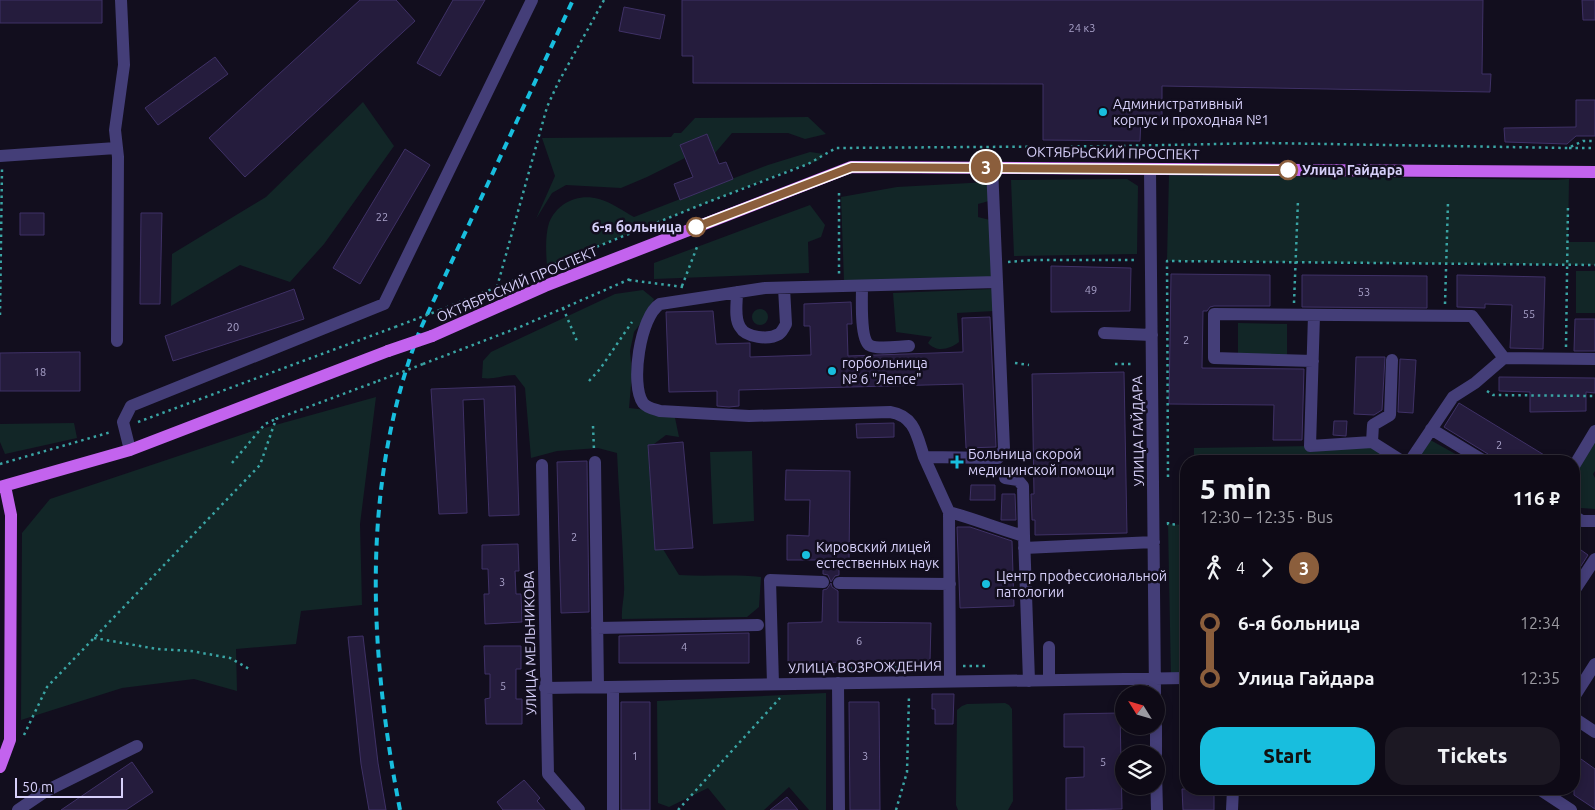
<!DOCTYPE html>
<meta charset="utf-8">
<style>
:root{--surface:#0e0a16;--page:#1c1823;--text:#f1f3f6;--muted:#9b9aa1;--line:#2e2b35;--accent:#18bede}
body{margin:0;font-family:Ubuntu,sans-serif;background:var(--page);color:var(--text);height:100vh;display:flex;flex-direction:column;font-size:19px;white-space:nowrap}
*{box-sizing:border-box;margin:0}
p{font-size:16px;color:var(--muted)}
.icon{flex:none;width:28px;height:28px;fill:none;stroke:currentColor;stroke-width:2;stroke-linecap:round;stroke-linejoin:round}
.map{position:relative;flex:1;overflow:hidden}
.panel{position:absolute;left:1180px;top:455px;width:400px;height:340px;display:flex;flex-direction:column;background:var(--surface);border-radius:20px;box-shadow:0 2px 8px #0003,0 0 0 1px var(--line)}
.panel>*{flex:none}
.badge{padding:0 10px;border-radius:16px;font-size:18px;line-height:32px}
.needle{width:32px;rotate:307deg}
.tools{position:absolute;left:1115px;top:685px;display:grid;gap:10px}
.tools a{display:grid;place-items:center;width:50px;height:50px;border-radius:50%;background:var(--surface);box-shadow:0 2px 8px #0003,0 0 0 1px var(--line);font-size:25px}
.scale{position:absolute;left:15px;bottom:12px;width:108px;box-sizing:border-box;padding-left:5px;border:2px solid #d7d0fa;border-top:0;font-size:14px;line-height:18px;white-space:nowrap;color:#d7d0fa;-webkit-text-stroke:4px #120e1e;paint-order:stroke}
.map>.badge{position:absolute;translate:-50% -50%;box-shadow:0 0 0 2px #fff}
.legs{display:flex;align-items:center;gap:8px;height:55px;padding:0 20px;font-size:16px}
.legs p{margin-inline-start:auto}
.headline{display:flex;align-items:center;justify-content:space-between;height:85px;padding:0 20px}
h1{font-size:28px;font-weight:800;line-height:38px}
.action{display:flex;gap:10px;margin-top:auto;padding:10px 20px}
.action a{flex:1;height:58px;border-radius:20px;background:var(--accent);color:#111;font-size:20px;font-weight:800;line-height:58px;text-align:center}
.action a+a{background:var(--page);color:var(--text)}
ul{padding:0 20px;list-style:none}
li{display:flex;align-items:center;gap:18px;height:55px;font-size:19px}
li i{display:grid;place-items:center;width:8px;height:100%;margin:0 6px;background:currentColor}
li i::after{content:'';width:12px;height:12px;margin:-6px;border:4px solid;border-radius:50%;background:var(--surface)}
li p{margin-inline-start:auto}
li:first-child i{background:linear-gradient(#0000 50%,currentColor 0)}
li:last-child i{background:linear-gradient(currentColor 50%,#0000 0)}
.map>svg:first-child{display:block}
.green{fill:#122627}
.building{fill:#251c3d;stroke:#3f3166}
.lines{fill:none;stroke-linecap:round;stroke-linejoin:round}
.path{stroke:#3aa4a4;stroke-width:2.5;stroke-dasharray:2.5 4;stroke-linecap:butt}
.minor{stroke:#443e78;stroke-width:12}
.major{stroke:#c363ee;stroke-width:12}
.rail{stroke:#18bede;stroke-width:4;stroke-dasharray:8 6;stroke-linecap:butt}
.path-bridge{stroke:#3aa4a4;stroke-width:2.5;stroke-dasharray:2.5 4;stroke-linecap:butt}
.major-bridge{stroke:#c363ee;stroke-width:12}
.line-1-casing{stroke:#fff;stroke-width:11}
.line-1{stroke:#8b5e3c;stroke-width:8}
.poi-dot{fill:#18bede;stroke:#120e1e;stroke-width:2}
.stop-1-dot{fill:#fff;stroke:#8b5e3c;stroke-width:2.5}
.labels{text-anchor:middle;stroke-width:5;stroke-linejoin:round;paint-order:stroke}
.number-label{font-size:11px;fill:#aaa3cb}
.poi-label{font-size:14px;fill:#d7d0fa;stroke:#120e1e;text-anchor:start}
.street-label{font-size:14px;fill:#d7d0fa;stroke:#120e1e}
.stop-label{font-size:14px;font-weight:bold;fill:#d7d0fa;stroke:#120e1e;text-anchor:start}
</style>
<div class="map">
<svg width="1595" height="810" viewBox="0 0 1595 810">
<rect width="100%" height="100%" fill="#120e1e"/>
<path class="green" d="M363,102l31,44 -70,98 -34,38 -50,-17 -69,41 1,-52 94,-57z
M808,117l18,17 -21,5 -17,-6h-56l-17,20 -8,-19 -27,11 5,13 -38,19 -26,11 -55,-3 -14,8 -16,26 19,-43 -13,-38 129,-1 3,-4h7l14,-15z
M810,152l14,2 -6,7 -26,8 -245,97c-1,-13 -2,-30 2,-43 8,-20 29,-30 50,-24 12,3 24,12 35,18l134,-52z
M1169,174l386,6 14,-1 -1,63h27v23l-428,-4z
M1127,179l11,7 -1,68 -123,2 -3,-76z
M988,182l1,19 -11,3v13l12,3 2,57 -148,5 -3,-85 56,-10z
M810,205l15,20 -4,12 -13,5 1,31 -155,6v-16z
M1576,271h19v42h-19z
M992,289l2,22 -37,2 2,29c-9,7 -22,11 -31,1l4,-6 -36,-5 -3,-39z
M643,290l11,9 -7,16 -13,17 -4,19 2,23 -3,34 45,5 5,24 -13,-2 -12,9 4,97 21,34c27,2 54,-1 82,2l-2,30 -12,10 -125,2c-1,-12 3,-23 2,-34 -1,-44 -5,-88 -7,-132l-19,-5 -41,3 -26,7 -6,-70 -10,-13c-12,0 -21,5 -33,3l1,-17 8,-9 124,-58z
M752 317a8 8 0 1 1 16 0a8 8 0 1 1-16 0Z
M1238,323l49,1v32l-49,-1z
M376,397l-16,127 2,81 -61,6 -5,33 -60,5 1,42 -43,-12 -72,9 -101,32 1,-187 28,-34 200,-67z
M74,423l3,15 -72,16 -5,-12v-18z
M1595,434v37l-2,3 2,4v31l-14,-1 -7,-4v-34z
M1425,437l43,24h-58z
M1372,442l30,19h-208v-13l116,-2z
M752,451l2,70 -41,3 -3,-72z
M1168,524l18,1v153h-15z
M826,693v117h-17l-20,-23 -25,23h-38l-18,-22 -39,19 -11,-4 -1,-102z
M1005,703l4,2 3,4 1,92 -5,9h-50l-2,-5 1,-95 5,-4 5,-2z"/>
<path class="building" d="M0,0h102v23h-102z
M360,0h36l19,21 -170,156 -36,-39z
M453,0h32l-45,76 -23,-13z
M682,0h801l-1,74h9l-1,18 -328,-6v32l-21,-1 -1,24 -97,-1v-56l-350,-1v-27h-11z
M1582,0h13v20h-12z
M624,7l41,8 -5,24 -41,-8z
M215,57l13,17 -70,51 -13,-17z
M1576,100h19v36h-19l-9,8 -62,-2 -1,-14 72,-1z
M707,134l12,30 7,-2 7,17 -53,21 -6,-16 19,-7 -13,-32z
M405,149l25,16 -70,119 -27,-16z
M20,213h24v22h-24z
M141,213h21l-2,91h-20z
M1051,266l80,2 -1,43 -79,1z
M1171,274l99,1v31h-56l-4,1 -3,4h-4l-1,57 102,1 -2,71h-29l1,-35 -105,-1z
M1302,275l125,1v32l-125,-1z
M1457,275l88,2 -2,72 -33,-1 2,-43 -27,-1v4l-28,-1z
M294,289l10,30 -131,42 -8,-25z
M851,302l1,22h-5l1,32 115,-4 -1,-34 28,-1 6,130 -30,1 -3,-64 -224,6v16l-10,1 -12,-1v-15l-48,1 -3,-80 47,-1 3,33 34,-1v14l61,-2 -1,-29h-6v-22z
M1575,319h20v32h-21z
M80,352v39h-80v-38z
M1356,357h29l-3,53 -8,5 -20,-1z
M1400,359l16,1 -3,53 -15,-1z
M1124,372l3,161 -92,2v-15h-3l-1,-26h3l-2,-120z
M1499,377l96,1v15l-9,-1v19l-56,1v-20l-31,-1z
M515,386l4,129 -30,1 -5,-117 -21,1 4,113 -28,1 -8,-125z
M1459,403l95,58h-58l-5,-3 -3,-4 -44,-27z
M1334,421h13l-1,15 -13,-1z
M894,423v14l-37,1 -1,-14z
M683,442l10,106 -38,2 -7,-105z
M587,461l2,151 -28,1 -4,-151z
M786,470l64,1 -1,90h-10v14l-4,1 -4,6 -3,-7 -5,-1v-14h-36v-25l22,1 1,-36h-25z
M971,485h24v15h-25z
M1002,494h13l1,26h-15z
M957,527h13l42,14 2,65 -54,2z
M518,544l1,27h-4l1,23h5l1,28 -37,2 -1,-30h5l-1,-25h-6v-24z
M1574,545l14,10 -14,22z
M831,583l1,4 6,4v31l93,1 -1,38 -142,2v-40l34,-1 1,-32 4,-1z
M749,633v30h-130v-27z
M363,636l15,127 8,47h-17l-8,-46 -13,-127z
M484,646h37v23h-5v30h6v25h-36l-1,-25 5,-1v-24h-5z
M932,694h22l-1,30h-18v-15h-3z
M621,702h29v108h-29z
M849,702h30l1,108h-30z
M1120,713l2,96 -56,1v-32l18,-1v-30h-20v-33z
M1574,754l21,15v40l-21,-14z
M132,762l21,30 -27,18h-65z
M524,780l16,18 -3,3 8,9h-42l-6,-8z
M1182,789h32v21h-31z
M787,797l11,13h-28z"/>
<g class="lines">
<path class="path" d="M1569,148h26
M839,193v81
M1008,262l24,-2h105
M629,280l54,7
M682,286l15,-39
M497,287l50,-180 11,-24 46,-83
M1294,303l4,-103
M1445,304l3,-102
M563,308l14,33
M440,310l268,-108 100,-38 28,-16 281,-2 149,-3 302,5 15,-7h12
M0,315l2,-146
M1566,347l2,-143
M1015,363l14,2
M423,364l97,-37 110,-48
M1115,364h18
M589,381l11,-12 32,-47
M1487,391l6,4 102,1
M138,422l257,-95
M593,426l1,24
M232,463l33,-39 11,-5
M0,464l111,-32
M1168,477l-1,-216 428,4
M1168,522v2l18,1
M94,638l63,11 34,2 39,7 21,12
M963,666h22
M810,669l127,-2
M24,735l23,-48 213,-222 16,-46 102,-38
M678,810l102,-112
M896,810l11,-38 2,-76"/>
<path class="minor" d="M0,156l116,-8
M992,167l5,115 -232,6 -105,16c-20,12 -30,81 -17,99 4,5 11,6 17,8l89,5 141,-4c25,4 27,24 34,45l74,1 4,-5 2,-4 -7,-167
M1150,169l5,525
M862,286c0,12 -2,52 7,59 8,5 31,1 40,1
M737,292c0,11 -3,26 3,35 6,11 29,13 39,7 3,-2 5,-6 7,-10l-2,-36
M1314,315l-4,131 62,-4 30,19
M1104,333l48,2
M117,341l1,-184 -3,-27 9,-65 -3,-65
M1313,361l-99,-3v-44l258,2 32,42 91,1
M1431,429l53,32
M1372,442l1,-17 17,-10 2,-55
M130,450l-7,-28 8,-16 253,-102 148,-304
M924,457l25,55
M1410,461l43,-64 22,-14 29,-25
M595,462l3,225
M542,465l6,309 31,36
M1574,466l21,-35
M1005,478l13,2 5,6 1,50
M1574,516l8,5h13
M1024,548l130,-6
M839,583l111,1
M1574,591l21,-32
M597,628l161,-3
M1049,647v33
M950,681l-1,-169c26,7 50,17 75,24l5,145
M838,683l1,127
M773,684l-3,-104 53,2
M613,687v123
M545,688l641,-10
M1574,697l21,-33
M1574,718l21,14
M1156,726v28
M1156,772l1,38
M1539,789l32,21
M18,810l28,-19 91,-45
M1232,810l1,-21"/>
<path class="major" d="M432,336l113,-50 306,-119 744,5
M0,487l130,-37 258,-99
M0,767l10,-27 1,-225 -6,-29"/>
<path class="rail" d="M400,810c-31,-160 -40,-325 20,-480l153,-330"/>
<path class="path-bridge" d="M395,327l45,-17
M378,381l45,-17"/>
<path class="major-bridge" d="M388,351l44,-15"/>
</g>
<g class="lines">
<g class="line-1-casing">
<path id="line-1" d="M696,227l156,-60 436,3"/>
</g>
<use href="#line-1" class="line-1"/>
</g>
<g class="poi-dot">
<circle cx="1103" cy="112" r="5"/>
<circle cx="832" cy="371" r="5"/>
<path d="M954.5 454.5h5v5h5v5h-5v5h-5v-5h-5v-5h5z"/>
<circle cx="806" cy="555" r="5"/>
<circle cx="986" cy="584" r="5"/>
</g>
<g class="stop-1-dot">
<circle cx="1288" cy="170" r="9"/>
<circle cx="696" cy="227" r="9"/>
</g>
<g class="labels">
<g class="number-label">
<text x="1082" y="32">24 к3</text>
<text x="382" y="221">22</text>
<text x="1091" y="294">49</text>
<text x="1364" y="296">53</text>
<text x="1529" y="318">55</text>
<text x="233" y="331">20</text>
<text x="1186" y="344">2</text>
<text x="40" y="376">18</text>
<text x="1499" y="449">2</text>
<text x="574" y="541">2</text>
<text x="502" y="586">3</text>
<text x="859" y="645">6</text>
<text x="684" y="651">4</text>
<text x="503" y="690">5</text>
<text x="635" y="760">1</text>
<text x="865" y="760">3</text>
<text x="1103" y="766">5</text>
</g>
<g class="poi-label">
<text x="1113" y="109">Административный<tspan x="1113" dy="16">корпус и проходная №1</tspan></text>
<text x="842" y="368">горбольница<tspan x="842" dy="16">№ 6 "Лепсе"</tspan></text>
<text x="968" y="459">Больница скорой<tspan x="968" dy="16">медицинской помощи</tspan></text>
<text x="816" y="552">Кировский лицей<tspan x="816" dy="16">естественных наук</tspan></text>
<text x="996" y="581">Центр профессиональной<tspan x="996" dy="16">патологии</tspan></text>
</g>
<g class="street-label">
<text transform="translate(1113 153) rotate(1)" y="5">ОКТЯБРЬСКИЙ ПРОСПЕКТ</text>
<text transform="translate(517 284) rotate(-23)" y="5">ОКТЯБРЬСКИЙ ПРОСПЕКТ</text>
<text transform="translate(1138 431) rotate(-91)" y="5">УЛИЦА ГАЙДАРА</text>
<text transform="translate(530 643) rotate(-91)" y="5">УЛИЦА МЕЛЬНИКОВА</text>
<text transform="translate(865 667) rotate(-1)" y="5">УЛИЦА ВОЗРОЖДЕНИЯ</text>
</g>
<g class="stop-label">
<text x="1302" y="175">Улица Гайдара</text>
<text x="682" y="232" text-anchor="end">6-я больница</text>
</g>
</g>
</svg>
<div class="tools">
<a><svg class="needle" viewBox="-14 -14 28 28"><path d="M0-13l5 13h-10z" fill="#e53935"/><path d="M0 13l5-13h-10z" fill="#9b9aa1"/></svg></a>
<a><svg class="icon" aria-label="layers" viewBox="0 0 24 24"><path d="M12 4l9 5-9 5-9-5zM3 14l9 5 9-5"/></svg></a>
</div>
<div class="scale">50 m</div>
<b class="badge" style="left:986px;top:167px;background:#8b5e3c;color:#fff">3</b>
<section class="panel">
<div class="headline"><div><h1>5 min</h1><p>12:30 – 12:35 · Bus</p></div><b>116 ₽</b></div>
<div class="legs"><svg class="icon" aria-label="walk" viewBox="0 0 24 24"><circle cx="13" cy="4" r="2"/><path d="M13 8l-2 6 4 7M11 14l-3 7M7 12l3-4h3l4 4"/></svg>4<svg class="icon" aria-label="forward" viewBox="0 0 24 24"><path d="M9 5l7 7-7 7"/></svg><b class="badge" style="background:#8b5e3c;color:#fff">3</b></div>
<ul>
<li><i style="color:#8b5e3c"></i><b>6-я больница</b><p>12:34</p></li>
<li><i style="color:#8b5e3c"></i><b>Улица Гайдара</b><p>12:35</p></li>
</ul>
<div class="action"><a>Start</a><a>Tickets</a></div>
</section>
</div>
